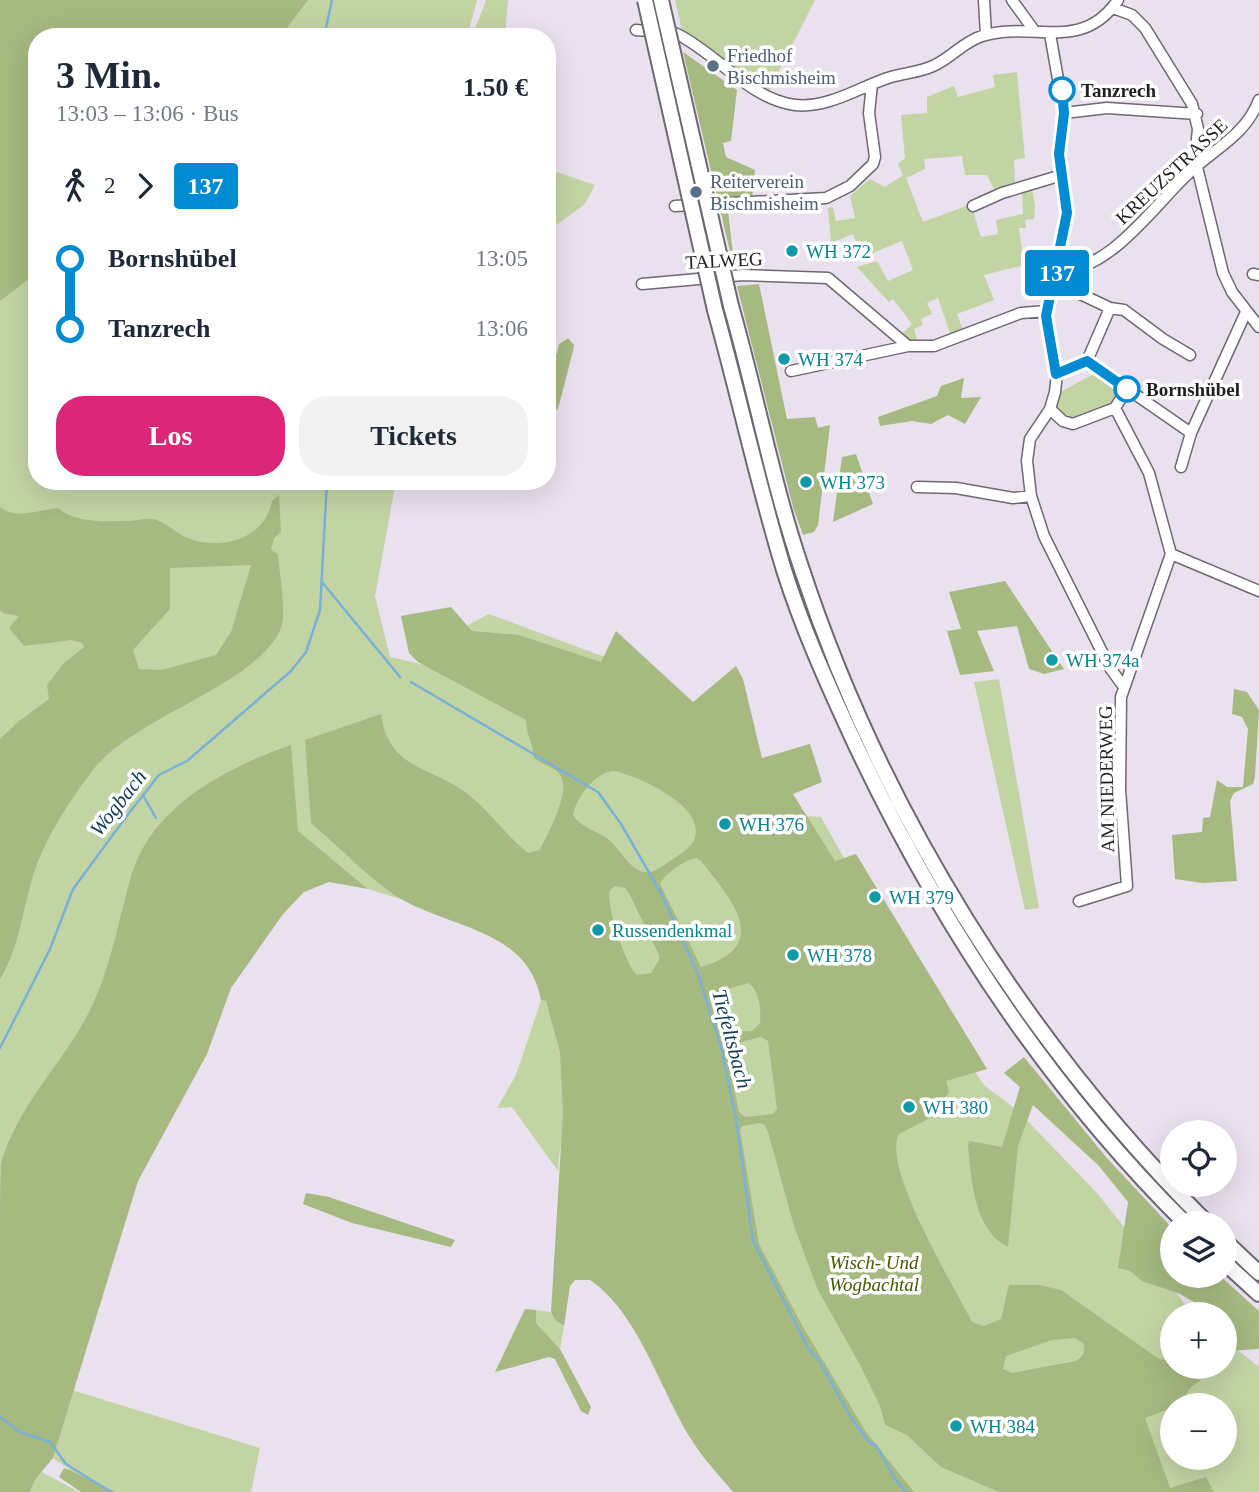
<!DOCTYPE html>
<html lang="de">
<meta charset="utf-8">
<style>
:root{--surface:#fff;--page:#f2f2f3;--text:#1f2937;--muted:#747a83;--accent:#db2777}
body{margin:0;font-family:"Times New Roman",serif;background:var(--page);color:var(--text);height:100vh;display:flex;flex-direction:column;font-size:26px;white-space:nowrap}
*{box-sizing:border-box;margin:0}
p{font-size:23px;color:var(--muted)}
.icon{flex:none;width:38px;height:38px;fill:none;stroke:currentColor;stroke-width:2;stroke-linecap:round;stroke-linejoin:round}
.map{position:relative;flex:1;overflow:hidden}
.panel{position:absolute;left:28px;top:28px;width:528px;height:462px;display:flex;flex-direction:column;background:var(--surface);border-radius:28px;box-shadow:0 7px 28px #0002}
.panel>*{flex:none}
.badge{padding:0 14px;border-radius:5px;font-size:24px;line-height:46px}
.buttons{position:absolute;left:1160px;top:1120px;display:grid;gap:14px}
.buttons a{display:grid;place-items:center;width:77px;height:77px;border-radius:50%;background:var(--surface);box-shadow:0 7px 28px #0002;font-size:35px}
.map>.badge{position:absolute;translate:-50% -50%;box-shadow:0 0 0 4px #fff}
.legs{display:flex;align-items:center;gap:10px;height:77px;padding:0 28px;font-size:23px}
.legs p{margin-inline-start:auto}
.head{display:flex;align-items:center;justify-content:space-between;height:119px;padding:0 28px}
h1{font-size:38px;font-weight:700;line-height:52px}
.primary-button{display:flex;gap:14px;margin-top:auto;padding:14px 28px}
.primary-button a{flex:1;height:80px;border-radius:28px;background:var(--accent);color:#fff;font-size:28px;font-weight:700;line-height:80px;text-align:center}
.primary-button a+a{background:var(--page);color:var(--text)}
ul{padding:0 28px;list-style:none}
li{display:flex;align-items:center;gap:24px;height:70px;font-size:26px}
li i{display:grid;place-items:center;width:10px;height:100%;margin:0 9px;background:currentColor}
li i::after{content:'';width:18px;height:18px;margin:-9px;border:5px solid;border-radius:50%;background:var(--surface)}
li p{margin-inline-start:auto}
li:first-child i{background:linear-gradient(#0000 50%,currentColor 0)}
li:last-child i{background:linear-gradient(currentColor 50%,#0000 0)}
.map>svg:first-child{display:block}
.green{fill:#c3d4a4;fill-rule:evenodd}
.forest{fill:#a6b981;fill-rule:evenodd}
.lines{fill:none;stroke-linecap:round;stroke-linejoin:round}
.stream{stroke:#7ab1d5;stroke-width:2.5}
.minor-casing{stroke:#6f6873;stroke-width:13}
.highway-casing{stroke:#6f6873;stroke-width:18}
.minor{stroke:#fff;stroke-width:10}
.highway{stroke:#fff;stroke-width:14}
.highway-bridge-casing{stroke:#6f6873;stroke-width:18;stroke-linecap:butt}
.highway-bridge{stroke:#fff;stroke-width:14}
.line-1-casing{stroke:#fff;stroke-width:16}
.line-1{stroke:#008bd2;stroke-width:10}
.service-dot{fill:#5c6f8a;stroke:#fff;stroke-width:2.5}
.stop-1-dot{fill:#fff;stroke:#008bd2;stroke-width:3.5}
.culture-dot{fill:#0f9aa8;stroke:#fff;stroke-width:2.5}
.labels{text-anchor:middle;stroke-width:7;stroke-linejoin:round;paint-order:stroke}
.service-label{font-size:19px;fill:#4e5e75;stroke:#fff;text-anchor:start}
.stop-label{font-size:19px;font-weight:bold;fill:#221f23;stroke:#fff;text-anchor:start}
.street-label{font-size:19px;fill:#221f23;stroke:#fff}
.culture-label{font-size:19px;fill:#0d838f;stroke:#fff;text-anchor:start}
.park-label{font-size:19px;font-style:italic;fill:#455a00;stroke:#fff}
.water-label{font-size:21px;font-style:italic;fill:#113e57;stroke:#fff}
</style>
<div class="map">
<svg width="1259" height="1492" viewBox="0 0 1259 1492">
<rect width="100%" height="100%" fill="#eae1ee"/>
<path class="green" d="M0,0h477l-10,37h-430v444h359l-21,115 15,61 35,8 24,-30 40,-21 124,46 172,155 36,2 99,176 64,92 34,26 79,82 96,121h-21v53h53v-27l34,27v125h-500l-199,-344 -2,23 -46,-64 -15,1 19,-33 25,-75 5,1 2,6 -3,-52 -174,-82 29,26 -32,-10 -50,-41 -114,120 -177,496 52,28h-79zM1172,1405h53v53h-53z
M486,0h22l-3,37h-33z
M675,0h140l-47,93 -86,-61z
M1017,72l8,86 -11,2 1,22 -21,7 -7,-14h-22l-3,-19 -38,3 1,10 -19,9 17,44 48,-18 10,33 17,-3 -2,-14 27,-6 -1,-23 10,-2 3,16 -1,14 -9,1 1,8h-7l5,37 -40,10 10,25 -37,14 7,18 -13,4 -13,-38 -11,5 5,11 -11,5 2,6 -9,4 4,13 -9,-1 -8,-6 11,-11 -19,-25 -4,3 -32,-35 20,-6 11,20 25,-11 -11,-29 -39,16 -10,-23 -22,9 -3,-35 5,-1 3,14 19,-3 -5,-22 20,-17 15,8 18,-12 -5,-11 7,-6 -4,-43 26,-2v-16l27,-11 4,11 37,-10 -2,-12z
M548,169l47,16 -11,20 -36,26z
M1097,372l26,18 -10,16 -45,17 -15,-14 4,-15z
M999,679l40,229 -14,2 -51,-228z
M536,1310l15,2 4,8 9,6 -4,23 -24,-26z
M72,1390l188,58 -9,44h-135l-46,-22 -17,-12z"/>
<path class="forest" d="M0,0h308l-28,37h-243v236l-37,28z
M683,52l54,38 -6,51 -8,2 3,14 29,13 -4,39 -23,3 8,65z
M759,284l28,135 28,-2 3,11 12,-3 -12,100 -4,7 -11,3 -10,-28 -56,-221z
M568,338l6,7 -1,6 -14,54 -2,5 -9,2v-25l11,-43z
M964,378l-3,20 20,-1 -16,27 -17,-9 -17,9 -19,-3 -32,5 -2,-9 59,-21 4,-10z
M856,454l17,50 -40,18 9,-65z
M279,495l2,37 -7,6 -3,12 7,4c1,17 9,59 3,74 -23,57 -149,89 -189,143 -25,34 -50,71 -61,112 -10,34 -12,65 -31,96v-240l19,-18 30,-22 -2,-14 17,-22 20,-16 -2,-4 -10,-3 -48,6 -15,-18 10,-12 -16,-3 -3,-3v-103c15,13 40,3 58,1 19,16 48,13 72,13 8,0 15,-3 22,-2 12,2 22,12 33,18 34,15 80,3 87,-36zM251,565l-20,67 -15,23 -54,15 -23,-1 -6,-19 37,-41v-41z
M1005,581l59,88 -20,5 -15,-5 -12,-43 -40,5 17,40 -34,4 -13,-44 14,-2 -12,-37z
M451,607l21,24 47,4 82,27 15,-31 77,71 43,-36 7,13 19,79 48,-14 12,38 -29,12 42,67 21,-7 131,215 -41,12 3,11 -17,25 -33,17c-18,33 55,152 73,188l12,4 17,-7 8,-34h30l22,5 98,69 13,2v6h33l-5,14 -10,7 -10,17 -35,13 25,70 36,-11 8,15h-215l-58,-25 -34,-32 -22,-10 -5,-19 -20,-41 -43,-77 -23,-62 -26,-94 -3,-7 -5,-2 -18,3 -2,4 19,114 44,83 63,105 48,60h-181c-13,-16 -29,-32 -40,-50 -32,-49 -54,-129 -103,-162h-15l-5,6 -6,40 -9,-6 -4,-8 12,-199 -3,-61 -14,-51 -5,-1c-13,-70 -87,-71 -140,-101 -26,-15 -65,-55 -90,-76l-6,-83 76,-26c8,58 53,52 88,81 21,17 37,40 59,58l12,-3c8,-17 34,-62 18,-78 -7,-6 -17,-8 -24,-14 -1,-15 -8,-24 -8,-38l-108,-58 -9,-9 -8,-37zM614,771c24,5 91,34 81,67 -4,11 -18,18 -28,25 -7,5 -15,11 -24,9 -14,-4 -24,-24 -35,-33 -11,-8 -28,-12 -35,-24 3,-17 23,-44 41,-44zM696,858l5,3c31,39 72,85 0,106l-41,-83c5,-10 24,-24 36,-26zM615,886l10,2 4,5 30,62v5l-8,13 -14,2c-11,-9 -32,-71 -27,-85zM748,983c12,7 13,27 12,40l-8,8 -30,1 -11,-38zM761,1037l7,4 9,68 -4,5 -28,3 -6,-5 -14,-66zM1075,1338l8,5c3,9 0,13 -7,18l-64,12 -9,-4 3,-13 46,-16z
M1234,689l13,3 12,18 -4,67 -2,7 -19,9 -4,8 7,80 -34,2 -28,-4 -3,-44 30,-3 1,-14 7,-1 7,-37 10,7h16l5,-58 -6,-12 -10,-3z
M291,745l7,86 70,58 -39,-7 -25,10 -21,22 -52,74 -24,66 -69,127 -85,277 -19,23 -4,11h-30c0,-79 0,-159 0,-238 0,-25 0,-67 1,-90 16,-58 60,-98 87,-150 23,-44 30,-94 44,-141 22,-69 97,-106 159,-128z
M1024,1057l82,100 66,71v48h48l39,35v38l-34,2v-37h-10l-37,-21 -36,-12 -12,-10 -12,-3 10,-66 -29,-36 -66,-61 -15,41 -10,101c-34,-17 -37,-67 -40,-102l1,-4 33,6 18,-60 -16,-14z
M306,1193l23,4 126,43 -4,7 -99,-24 -49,-19z
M525,1309l11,1v13l24,26 31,58 -3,8 -7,-4 -26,-52 -6,-2 -54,15z
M64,1468l6,2 46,22h-35l-22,-15z"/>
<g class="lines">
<path class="stream" d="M324,37l8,-37
M322,582l78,95
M411,682l187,110 23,32 41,71 36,79 23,73 15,71 17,123 58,112 6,4 35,62 17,23 7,3 19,34 11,13
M143,795l13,23
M0,1048l50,-99 23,-60 56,-76 30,-38 28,-14 104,-90 15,-19 14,-42 7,-129
M0,1417l20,15 30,10 16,22 45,28"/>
<g class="minor-casing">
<path id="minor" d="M984,0l2,35
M1012,0l21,29
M1113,8l19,7 13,13 47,76 6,25 -3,30 28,114 9,19 27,35
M636,30c13,2 29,-2 41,4 41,20 72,65 118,71 33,4 66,-19 96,-28 14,-4 29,-5 42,-11 18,-8 30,-24 49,-30 51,-16 99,18 136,-36
M1050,34l14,79 -5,41 8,59 -21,103 11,58 -2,18 -5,17 -20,30 -3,22 4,35 13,40 66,132 14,19
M1064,113l43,-5 90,6
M675,206l151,-8 24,-12 23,-22 2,-7 -6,-44 3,-29
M973,206l29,-13 60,-18
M1057,271c53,1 97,-66 132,-98 26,-25 56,-37 70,-73
M1253,274l6,1
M1055,282l55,26 14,2 39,29 27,16
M642,284l101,-9 85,3 80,68
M1087,361l104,72
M791,371l117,-25h26l87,-33 26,-2
M1057,374l30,-13 23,-53
M1115,408l34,65 22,81
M1050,409l13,12 10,3 42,-16 12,-19
M1181,467l10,-34 55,-121
M917,487l39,1 57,10 18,-2
M1171,554l88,37
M1079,901l48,-15 -7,-97 1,-92 50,-143"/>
</g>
<g class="highway-casing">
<path id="highway" d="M731,306c25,87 41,175 70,261 80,244 224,475 406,656
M715,310c24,86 43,175 69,260 18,57 43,113 68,167 83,178 193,347 333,486
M1225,1241l34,32
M1225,1263l34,31"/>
</g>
<use href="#minor" class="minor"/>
<use href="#highway" class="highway"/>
<g class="highway-bridge-casing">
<path id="highway-bridge" d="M645,0l70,310
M661,0l70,306"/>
</g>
<use href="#highway-bridge" class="highway-bridge"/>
</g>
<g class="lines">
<g class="line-1-casing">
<path id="line-1" d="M1062,90l2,23 -5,41 8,59 -21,103 10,58 31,-13 40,28"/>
</g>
<use href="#line-1" class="line-1"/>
</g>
<g class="service-dot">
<circle cx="713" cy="66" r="7"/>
<circle cx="696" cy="192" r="7"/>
</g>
<g class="stop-1-dot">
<circle cx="1062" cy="90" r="12"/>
<circle cx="1127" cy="389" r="12"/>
</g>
<g class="culture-dot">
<circle cx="792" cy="251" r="7"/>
<circle cx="784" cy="359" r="7"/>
<circle cx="806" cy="482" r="7"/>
<circle cx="1052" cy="660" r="7"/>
<circle cx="725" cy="824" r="7"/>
<circle cx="875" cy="897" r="7"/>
<circle cx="598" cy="930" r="7"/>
<circle cx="793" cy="955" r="7"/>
<circle cx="909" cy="1107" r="7"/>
<circle cx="956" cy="1426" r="7"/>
</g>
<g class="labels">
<g class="service-label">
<text x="727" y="62">Friedhof<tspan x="727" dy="22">Bischmisheim</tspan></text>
<text x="710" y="188">Reiterverein<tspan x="710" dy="22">Bischmisheim</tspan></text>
</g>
<g class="stop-label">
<text x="1081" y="97">Tanzrech</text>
<text x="1146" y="396">Bornshübel</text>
</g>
<g class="street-label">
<text transform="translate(1171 171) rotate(-43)" y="7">KREUZSTRASSE</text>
<text transform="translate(724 260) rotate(-3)" y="7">TALWEG</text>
<text transform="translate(1106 779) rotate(-91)" y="7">AM NIEDERWEG</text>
</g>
<g class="culture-label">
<text x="806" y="258">WH 372</text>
<text x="798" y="366">WH 374</text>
<text x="820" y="489">WH 373</text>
<text x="1066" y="667">WH 374a</text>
<text x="739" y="831">WH 376</text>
<text x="889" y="904">WH 379</text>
<text x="612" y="937">Russendenkmal</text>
<text x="807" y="962">WH 378</text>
<text x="923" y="1114">WH 380</text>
<text x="970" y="1433">WH 384</text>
</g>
<g class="park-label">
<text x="874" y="1269">Wisch- Und<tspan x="874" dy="22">Wogbachtal</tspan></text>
</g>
<g class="water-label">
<text transform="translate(118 803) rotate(-52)" y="7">Wogbach</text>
<text transform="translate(732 1039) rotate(75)" y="7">Tiefeltsbach</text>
</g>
</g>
</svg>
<div class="buttons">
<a><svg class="icon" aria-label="locate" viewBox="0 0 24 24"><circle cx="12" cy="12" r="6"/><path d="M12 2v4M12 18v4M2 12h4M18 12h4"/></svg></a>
<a><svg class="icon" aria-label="layers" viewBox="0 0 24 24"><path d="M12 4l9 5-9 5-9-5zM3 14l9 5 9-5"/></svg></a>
<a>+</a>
<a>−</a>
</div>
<b class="badge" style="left:1057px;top:273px;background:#008bd2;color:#fff">137</b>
<section class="panel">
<div class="head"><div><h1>3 Min.</h1><p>13:03 – 13:06 · Bus</p></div><b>1.50 €</b></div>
<div class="legs"><svg class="icon" aria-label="walk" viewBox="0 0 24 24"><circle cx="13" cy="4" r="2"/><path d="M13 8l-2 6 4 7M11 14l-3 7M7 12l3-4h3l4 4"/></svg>2<svg class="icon" aria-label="forward" viewBox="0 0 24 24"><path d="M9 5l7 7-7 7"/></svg><b class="badge" style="background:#008bd2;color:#fff">137</b></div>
<ul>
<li><i style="color:#008bd2"></i><b>Bornshübel</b><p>13:05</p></li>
<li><i style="color:#008bd2"></i><b>Tanzrech</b><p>13:06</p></li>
</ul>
<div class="primary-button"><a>Los</a><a>Tickets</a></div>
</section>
</div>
